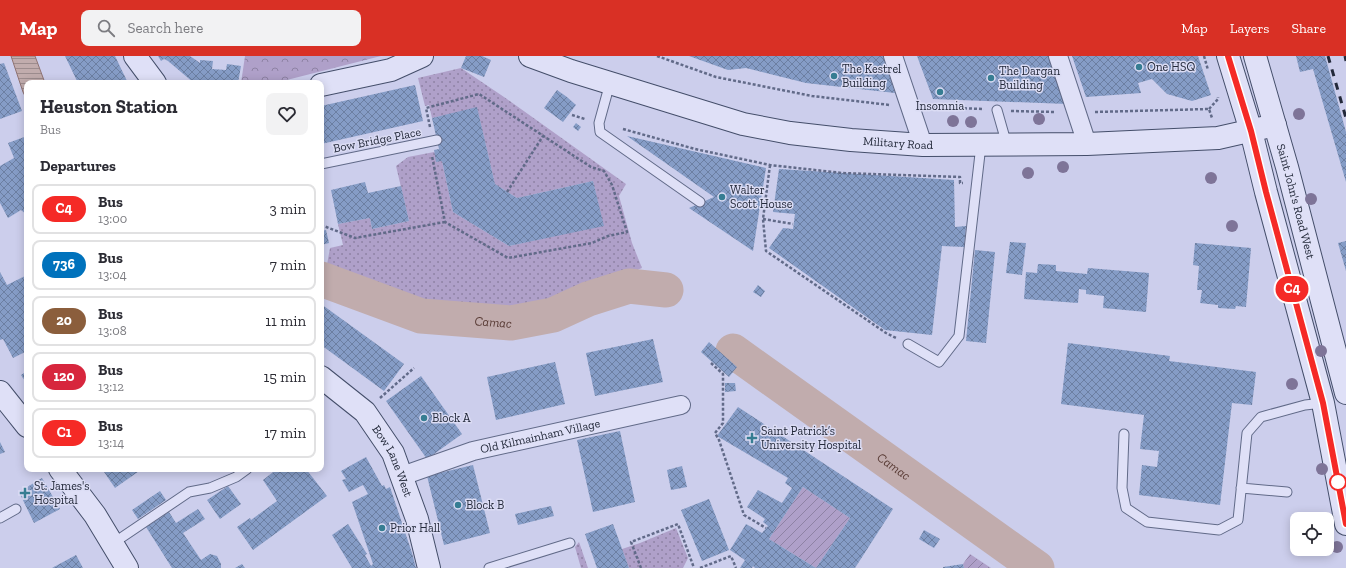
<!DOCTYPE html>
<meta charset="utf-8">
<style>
:root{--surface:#fff;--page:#f2f2f3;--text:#2b2b33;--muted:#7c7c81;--line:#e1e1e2;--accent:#d93025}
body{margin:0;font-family:"Zilla Slab",serif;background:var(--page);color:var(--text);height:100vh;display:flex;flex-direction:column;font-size:15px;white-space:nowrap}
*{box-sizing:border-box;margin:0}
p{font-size:13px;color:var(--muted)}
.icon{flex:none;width:22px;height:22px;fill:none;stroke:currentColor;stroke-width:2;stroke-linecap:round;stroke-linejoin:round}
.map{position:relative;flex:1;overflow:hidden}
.drawer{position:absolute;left:24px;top:24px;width:300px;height:392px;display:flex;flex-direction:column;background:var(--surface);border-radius:8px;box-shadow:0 2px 10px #0003}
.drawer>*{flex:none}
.badge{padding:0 8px;border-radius:13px;font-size:14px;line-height:26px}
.fabs{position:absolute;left:1290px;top:456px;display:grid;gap:8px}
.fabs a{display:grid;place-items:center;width:44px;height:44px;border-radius:8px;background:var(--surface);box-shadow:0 2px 10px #0003;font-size:20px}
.map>.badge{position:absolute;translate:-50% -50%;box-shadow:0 0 0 2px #fff}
h2{padding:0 16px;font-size:15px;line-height:36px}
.round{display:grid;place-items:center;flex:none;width:42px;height:42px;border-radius:8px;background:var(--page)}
.summary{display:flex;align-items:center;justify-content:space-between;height:68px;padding:0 16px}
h1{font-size:19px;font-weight:700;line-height:30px}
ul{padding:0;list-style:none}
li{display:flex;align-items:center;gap:12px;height:50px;margin:0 8px 6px;padding:0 8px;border:2px solid var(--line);border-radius:8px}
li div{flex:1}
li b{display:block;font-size:15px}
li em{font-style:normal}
li .badge{min-width:44px;font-weight:700;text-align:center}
header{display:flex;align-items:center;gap:24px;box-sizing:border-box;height:56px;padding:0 20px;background:var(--accent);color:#fff}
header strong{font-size:19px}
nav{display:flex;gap:22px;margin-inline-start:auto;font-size:14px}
.search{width:280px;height:36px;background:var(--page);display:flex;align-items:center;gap:10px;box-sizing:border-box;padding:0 14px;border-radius:8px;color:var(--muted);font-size:15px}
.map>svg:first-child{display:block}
.grass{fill:url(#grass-dots)}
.forest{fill:url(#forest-crowns)}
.garden{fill:url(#garden-furrows)}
.water{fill:url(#water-rules);stroke:#8f7373}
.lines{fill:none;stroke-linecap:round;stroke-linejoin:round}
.river{stroke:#c1acad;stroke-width:35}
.building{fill:url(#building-cross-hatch)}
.lane-casing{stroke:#616a88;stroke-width:11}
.street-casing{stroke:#616a88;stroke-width:20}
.secondary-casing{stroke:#444e6a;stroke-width:24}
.path{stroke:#616a88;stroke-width:2.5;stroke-dasharray:3 2;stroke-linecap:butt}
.lane{stroke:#dfe0f7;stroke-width:9}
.street{stroke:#dfe0f7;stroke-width:18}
.secondary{stroke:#dfe0f7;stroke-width:22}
.rail{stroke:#23293a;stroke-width:3;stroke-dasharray:7 7;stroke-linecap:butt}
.tree{fill:#7e7498}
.line-casing{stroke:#fff;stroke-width:9}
.line{stroke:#f52a26;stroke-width:6}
.poi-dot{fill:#367d92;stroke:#dbdcf4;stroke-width:1.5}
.stop-dot{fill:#fff;stroke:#f52a26;stroke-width:2}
.labels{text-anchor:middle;stroke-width:3;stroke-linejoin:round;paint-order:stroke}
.poi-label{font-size:12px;fill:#23293a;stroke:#dbdcf4;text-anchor:start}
.street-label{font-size:12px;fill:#23293a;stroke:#dbdcf4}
.water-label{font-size:13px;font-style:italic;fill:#583a34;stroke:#dbdcf4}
</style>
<header>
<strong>Map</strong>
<div class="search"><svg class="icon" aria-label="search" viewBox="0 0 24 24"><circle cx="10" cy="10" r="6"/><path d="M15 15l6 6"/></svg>Search here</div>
<nav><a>Map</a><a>Layers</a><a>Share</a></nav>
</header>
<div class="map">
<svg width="1346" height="512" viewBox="0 0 1346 512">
<defs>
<pattern id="grass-dots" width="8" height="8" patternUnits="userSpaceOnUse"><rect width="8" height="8" fill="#afa0c9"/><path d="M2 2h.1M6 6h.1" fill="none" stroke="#8e82a4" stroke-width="1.8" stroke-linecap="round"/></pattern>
<pattern id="forest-crowns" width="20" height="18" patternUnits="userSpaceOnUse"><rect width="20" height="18" fill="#afa0c9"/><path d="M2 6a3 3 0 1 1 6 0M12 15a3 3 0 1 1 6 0" fill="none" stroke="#8e82a4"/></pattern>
<pattern id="garden-furrows" width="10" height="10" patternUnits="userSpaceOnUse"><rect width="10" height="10" fill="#afa0c9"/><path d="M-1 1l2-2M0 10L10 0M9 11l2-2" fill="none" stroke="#8e82a4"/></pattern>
<pattern id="water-rules" width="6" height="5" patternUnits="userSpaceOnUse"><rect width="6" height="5" fill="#c1acad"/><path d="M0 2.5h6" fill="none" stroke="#9c8c8e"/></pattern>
<pattern id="building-cross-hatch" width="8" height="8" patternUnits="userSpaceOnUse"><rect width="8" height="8" fill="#859cc6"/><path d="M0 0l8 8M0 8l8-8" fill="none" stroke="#6c7fa2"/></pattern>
</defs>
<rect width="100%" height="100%" fill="#ccceec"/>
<path class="grass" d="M461,12l43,29 122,87 -7,12 13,47 10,25 -73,28 -88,18 -57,-7 -98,-37 4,-22 13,-3 -5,-21 32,-6 2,11 37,-8 -13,-55 12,-9 26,-5 8,9 11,51 56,34 94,-21 -10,-44 -76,17 -22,-14 -18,-76 -45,10 -3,-13 -4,1 -7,-28z
M676,472l12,30 -5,10h-54l-7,-19 18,-6z
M579,486l9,26h-7l-6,-21z"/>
<path class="forest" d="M245,0h136l-106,27h-34z"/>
<path class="garden" d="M803,431l47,31 -34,50 -47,-29z
M970,498l21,14h-27l-1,-4z"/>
<path class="water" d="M11,0h24l10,27h-18v17l-4,-8z
M321,212l77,30 -26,16 -51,-25z"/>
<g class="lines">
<g class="river">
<path id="s1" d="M321,223l100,37 90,7 42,-8 35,-16 41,-13 37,4"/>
<path id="s2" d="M733,295l304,217"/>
</g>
</g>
<path class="building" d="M65,0h50l13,27h-50z
M158,0h32l10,7v-3l13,1 -1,8 14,1 1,-6 14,2 -3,17h-44l-26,-22 -4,-2 -3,2z
M466,0h16l9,4 -7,17 -23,-9z
M689,0h194l12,37 -89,-10 -60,-15 -18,2z
M917,0h132l18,48 -134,-5z
M1072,0h126l13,39 -19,6 -25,-7 -15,-15 -14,4 3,10 -55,4z
M1296,0h29l21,76v50l-33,-113 -13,3z
M4,7l18,48 -22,8v-55z
M415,29l8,36 -102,23v-38z
M557,34l10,7 9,8 -13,17 -19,-14z
M477,51l18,77 22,14 76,-17 11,45 -95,20 -56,-34 -11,-51 -6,1 -2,-12 5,-1 -7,-31z
M576,67l5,4 -3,4 -5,-4z
M27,80v79l-6,-5 -13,8 -8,-15v-37l14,-8 -6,-15z
M627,80l139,32 -13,83 -64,-43 25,-11z
M779,113l175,11 1,47 11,-1 -2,21 -22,-1 -10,89 -47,-5 -116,-82 14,-20 10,1 2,-15 -22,-2z
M365,126l3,11 33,-7 8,35 -37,8 -2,-11 -32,6 -7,-34z
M326,174l3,13 -8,2v-14z
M1346,185v30l-8,-28z
M1010,186l16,1 -4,32 -16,-2z
M1195,187l56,5 -5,59 -10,-1 -1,3 -17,-1v-3l-18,-2 2,-13h-5l2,-24 -6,-1z
M975,194l20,2 -9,91 -20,-2z
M1038,208l18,1v6l31,3 1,-6 61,5 -3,39 -43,-4 1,-12 -18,-2v-4l-7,-1 -1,14 -54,-4 2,-27 11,1z
M0,216l7,13 20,-10v52l-2,1 2,4v19l-14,7 -10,-19 -3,1z
M758,229l7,6 -4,6 -8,-5z
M321,248l83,60 -20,27 -63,-46z
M653,283l10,43 -68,14 -9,-43z
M709,286l28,25 -8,10 -28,-25z
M1068,287l102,13 -1,5 87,11 -4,33 -20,-2 -12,102 -81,-10 3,-30 15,2 2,-16 -19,-2 4,-34 -83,-11z
M555,306l10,42 -69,16 -9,-43z
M27,315v13l-6,-9z
M421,320l41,58 -35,25 -41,-58z
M725,327h10l1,8 -11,1z
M738,351l155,102 -38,59h-39l34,-50 -47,-31 -34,52 47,29h-61l-2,-2 -1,2h-12l5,-8 -15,-10 13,-21 3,-5 16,9 6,-7 -5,-4 2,-3 -18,-12 11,-17 24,13 10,-15 -7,-5 3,-5 -71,-42z
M620,375l15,71 -42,10 -16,-72z
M0,386l5,10 -5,2z
M366,401l16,29 2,-1 2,4 4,-2 22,66 4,15h-64l-20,-33 16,-11 19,30 -2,1 6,11 2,-2 -21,-62 16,-8 -5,-9 -14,7 -7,-12 4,-1 -5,-8z
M473,409l17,68 -46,12 -17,-69z
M682,410l5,21 -16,3 -4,-20z
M102,413h40l-27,19z
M277,413h29l21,27 -74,54 -16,-23 13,-9 1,2 26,-19 -14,-21z
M42,422l18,31 -26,14 -15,-31z
M228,430l13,18 -21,15 -13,-19z
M160,435l6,9 -28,19 -6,-9z
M709,443l20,51 -27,11 -21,-51z
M551,450l3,10 -36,9 -3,-11z
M198,453l7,10 -22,14 18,27 9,-6 7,2 4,8v4h-49l-26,-41 23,-15 7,11z
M613,468l16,44h-32l-12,-34z
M924,474l16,9 -6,9 -15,-9z
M76,499l7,13h-31z
M242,508l3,4h-10z
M963,508l1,4h-21v-1z"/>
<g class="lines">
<g class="lane-casing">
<path id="lane" d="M610,27l-11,40 1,9 100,70
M997,54l10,35
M321,108l116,-24
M908,288l31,18 20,-26 22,-191
M1124,378l-2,54 4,20 21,14 72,8 19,-10 9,-87 14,-16 44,-12 18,-2
M1241,432l46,4
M0,462l16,-9
M112,488l77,-52 21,-4 26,-11 11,-8
M489,512l81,-25"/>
</g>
<g class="street-casing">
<g id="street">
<path d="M893,0l30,89"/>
<path d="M1058,0l29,88"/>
<path id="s3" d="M402,420l71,-25 208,-46"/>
</g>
</g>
<g class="secondary-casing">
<g id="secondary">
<path d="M135,0l20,27"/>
<path id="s4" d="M530,0l41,15 172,53 47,9 61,7 72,5 164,-1 131,-6 57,-13"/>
<path d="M1228,0l23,75 15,61 57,211 23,121"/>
<path id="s5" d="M1255,0l32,111 59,226"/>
<path d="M321,29l70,-15 31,-14"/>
<path id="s6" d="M321,321l44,35 28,41 24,66 12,49"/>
<path d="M0,336l27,34"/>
<path d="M60,413l35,46 32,53"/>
</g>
</g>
<path class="path" d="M657,0l59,21 96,19 78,9
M1204,0l4,14
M929,51l55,2
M1209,53l9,-10v-2
M1011,55l45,1
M1095,56l114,-3 3,9
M572,59l13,4
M430,71l-4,-19 53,-14 112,73 13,4 8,14 15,47 -19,4 -16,7 -84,15 -63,-36 -13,-66
M623,73l72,20 75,16 72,8 118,4v6h3
M770,109l-7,54 3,32 120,82 10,5
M507,136l36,-56
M763,163l30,5
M321,169l34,13 90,-16
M711,307l12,11v49l-8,10 4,7 25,75 22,13
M380,342l34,-30
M641,512l-10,-26 47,-18 16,44
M700,512l31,-12 5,12"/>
<use href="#lane" class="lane"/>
<use href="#street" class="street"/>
<use href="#secondary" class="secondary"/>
<path class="rail" d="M1328,0l18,62
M1345,0l1,5"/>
</g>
<g class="tree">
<circle cx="1299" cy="58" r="6"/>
<circle cx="1039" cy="63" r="6"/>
<circle cx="953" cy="65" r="6"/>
<circle cx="971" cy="66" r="6"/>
<circle cx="1063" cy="111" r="6"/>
<circle cx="1028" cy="117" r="6"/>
<circle cx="1211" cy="122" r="6"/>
<circle cx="1311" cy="143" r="6"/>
<circle cx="1232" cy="170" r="6"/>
<circle cx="1321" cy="295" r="6"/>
<circle cx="1292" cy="328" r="6"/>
<circle cx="1322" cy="413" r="6"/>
<circle cx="1337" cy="491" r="6"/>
</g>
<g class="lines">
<g class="line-casing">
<path id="line" d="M1228,0l23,75 15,61 57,211 23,121"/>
</g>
<use href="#line" class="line"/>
</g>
<g class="poi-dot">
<circle cx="1139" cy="11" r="4"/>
<circle cx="834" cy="20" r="4"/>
<circle cx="991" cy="22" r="4"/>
<circle cx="940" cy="36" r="4"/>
<circle cx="722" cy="141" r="4"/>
<circle cx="424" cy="362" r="4"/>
<path d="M750 376h4v4h4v4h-4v4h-4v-4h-4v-4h4z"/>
<path d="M23 431h4v4h4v4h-4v4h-4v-4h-4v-4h4z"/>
<circle cx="458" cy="449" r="4"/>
<circle cx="382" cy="472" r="4"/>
</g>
<circle class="stop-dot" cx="1338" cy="426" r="8"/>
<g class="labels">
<g class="poi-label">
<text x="1147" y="15">One HSQ</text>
<text x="842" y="17">The Kestrel<tspan x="842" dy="14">Building</tspan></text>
<text x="999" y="19">The Dargan<tspan x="999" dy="14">Building</tspan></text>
<text x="940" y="54" text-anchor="middle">Insomnia</text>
<text x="730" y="138">Walter<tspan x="730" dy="14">Scott House</tspan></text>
<text x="432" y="366">Block A</text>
<text x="761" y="379">Saint Patrick’s<tspan x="761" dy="14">University Hospital</tspan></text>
<text x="34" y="434">St. James's<tspan x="34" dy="14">Hospital</tspan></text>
<text x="466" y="453">Block B</text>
<text x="390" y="476">Prior Hall</text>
</g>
<g class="street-label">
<text transform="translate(377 84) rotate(-11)" y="4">Bow Bridge Place</text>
<text dy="4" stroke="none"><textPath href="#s4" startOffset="380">Military Road</textPath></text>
<text dy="4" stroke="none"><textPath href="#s5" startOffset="151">Saint John's Road West</textPath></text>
<text dy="4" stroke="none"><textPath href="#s3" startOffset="144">Old Kilmainham Village</textPath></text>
<text dy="4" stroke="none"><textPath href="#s6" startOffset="113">Bow Lane West</textPath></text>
</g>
<g class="water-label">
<text dy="5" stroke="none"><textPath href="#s1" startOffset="179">Camac</textPath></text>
<text dy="5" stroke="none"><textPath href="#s2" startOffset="198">Camac</textPath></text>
</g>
</g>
</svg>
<div class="fabs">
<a><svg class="icon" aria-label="locate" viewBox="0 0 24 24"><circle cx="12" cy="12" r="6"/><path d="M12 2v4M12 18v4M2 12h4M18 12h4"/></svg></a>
</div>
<b class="badge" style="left:1292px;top:233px;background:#f52a26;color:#fff">C4</b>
<section class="drawer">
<div class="summary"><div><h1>Heuston Station</h1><p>Bus</p></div><a class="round"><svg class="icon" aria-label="heart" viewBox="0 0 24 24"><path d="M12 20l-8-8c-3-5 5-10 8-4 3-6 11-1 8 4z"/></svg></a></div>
<h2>Departures</h2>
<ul>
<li><span class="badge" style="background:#f52a26;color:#fff">C4</span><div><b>Bus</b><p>13:00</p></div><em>3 min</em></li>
<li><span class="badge" style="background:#0072bc;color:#fff">736</span><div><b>Bus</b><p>13:04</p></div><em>7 min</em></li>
<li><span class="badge" style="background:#8b5e3c;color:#fff">20</span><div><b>Bus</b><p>13:08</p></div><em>11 min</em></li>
<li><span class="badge" style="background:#d7263d;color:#fff">120</span><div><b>Bus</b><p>13:12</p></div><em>15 min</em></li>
<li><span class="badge" style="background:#f52a26;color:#fff">C1</span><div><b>Bus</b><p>13:14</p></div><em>17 min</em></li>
</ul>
</section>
</div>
